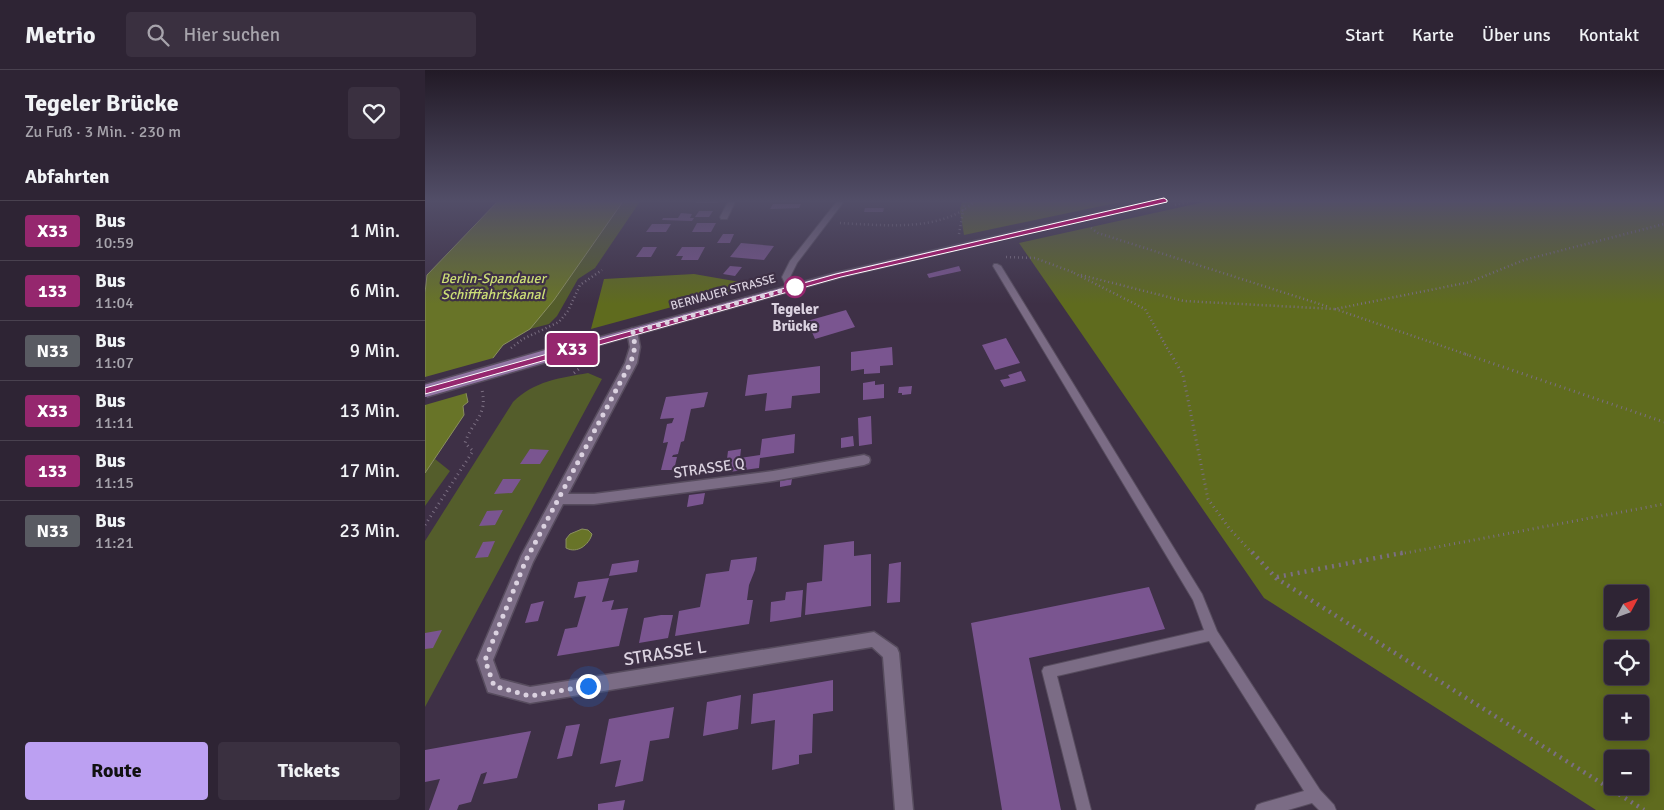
<!DOCTYPE html>
<html lang="de">
<meta charset="utf-8">
<style>
:root{--surface:#2e2434;--page:#3a3040;--text:#f1f3f6;--muted:#a7a4ac;--line:#49414f;--accent:#bca0f2}
body{margin:0;font-family:Signika,sans-serif;background:var(--page);color:var(--text);height:100vh;display:flex;flex-direction:column;font-size:19px;white-space:nowrap}
*{box-sizing:border-box;margin:0}
p{font-size:16px;color:var(--muted)}
.icon{flex:none;width:28px;height:28px;fill:none;stroke:currentColor;stroke-width:2;stroke-linecap:round;stroke-linejoin:round}
.map{position:relative;flex:1;overflow:hidden}
.drawer{display:flex;flex-direction:column;background:var(--surface);width:425px}
.drawer>*{flex:none}
.badge{padding:0 10px;border-radius:4px;font-size:18px;line-height:32px}
.needle{width:32px;rotate:49deg}
.controls{position:absolute;left:1179px;top:515px;display:grid;gap:10px}
.controls a{display:grid;place-items:center;width:45px;height:45px;border-radius:5px;background:var(--surface);box-shadow:0 2px 8px #0003,0 0 0 1px var(--line);font-size:25px}
.you{position:absolute;width:25px;height:25px;margin:-12px;border:4px solid #fff;border-radius:50%;background:#1a73e8;box-shadow:0 0 0 8px #1a73e833}
.map>.badge{position:absolute;translate:-50% -50%;box-shadow:0 0 0 2px #fff}
h2{padding:0 25px;font-size:19px;line-height:45px}
.round{display:grid;place-items:center;flex:none;width:52px;height:52px;border-radius:5px;background:var(--page)}
.summary{display:flex;align-items:center;justify-content:space-between;height:85px;padding:0 25px}
h1{font-size:24px;font-weight:700;line-height:38px}
.primary-button{display:flex;gap:10px;margin-top:auto;padding:10px 25px}
.primary-button a{flex:1;height:58px;border-radius:5px;background:var(--accent);color:#111;font-size:20px;font-weight:700;line-height:58px;text-align:center}
.primary-button a+a{background:var(--page);color:var(--text)}
ul{padding:0;list-style:none}
li{display:flex;align-items:center;gap:15px;height:60px;padding:0 25px;border-top:1px solid var(--line)}
li div{flex:1}
li b{display:block;font-size:19px}
li em{font-style:normal}
li .badge{min-width:55px;font-weight:700;text-align:center}
header{display:flex;align-items:center;gap:30px;box-sizing:border-box;height:70px;padding:0 25px;background:var(--surface);border-bottom:1px solid var(--line)}
header strong{font-size:24px}
nav{display:flex;gap:28px;margin-inline-start:auto;font-size:18px}
.search{width:350px;height:45px;background:var(--page);display:flex;align-items:center;gap:12px;box-sizing:border-box;padding:0 18px;border-radius:5px;color:var(--muted);font-size:19px}
main{display:flex;flex:1;min-height:0}
.map>svg:first-child{display:block}
.green{fill:#545d2b}
.forest{fill:#5f6b1e;fill-rule:evenodd}
.water{fill:#687428;stroke:#8a905f}
.pier{fill:#3e3046}
.building{fill:#7a5590}
.lines{fill:none;stroke-linecap:round;stroke-linejoin:round}
.service-casing{stroke:#574c5e;stroke-width:2}
.minor-casing{stroke:#574c5e;stroke-width:3}
.secondary-casing{stroke:#574c5e;stroke-width:3}
.path-far2{stroke:#7b6f82;stroke-width:2.5;stroke-dasharray:1 3;stroke-linecap:butt}
.path-far1{stroke:#7b6f82;stroke-width:3;stroke-dasharray:1 4;stroke-linecap:butt}
.path{stroke:#7b6f82;stroke-width:4.5;stroke-dasharray:2 5;stroke-linecap:butt}
.service{fill:#7b6c85;fill-rule:evenodd}
.minor{fill:#7b6c85;fill-rule:evenodd}
.secondary{fill:#9276a4;fill-rule:evenodd}
.secondary-bridge-far1-casing{stroke:#574c5e;stroke-width:12;stroke-linecap:butt}
.secondary-bridge-casing{stroke:#574c5e;stroke-width:15;stroke-linecap:butt}
.secondary-bridge-far1{stroke:#9276a4;stroke-width:10}
.secondary-bridge{stroke:#9276a4;stroke-width:12}
.line{fill:#95276e;stroke:#fff}
.walk{stroke:#dbd2e0;stroke-width:5;stroke-dasharray:0 9}
.stop-dot{fill:#fff;stroke:#95276e;stroke-width:2.5}
.labels{text-anchor:middle;stroke-width:4.5;stroke-linejoin:round;paint-order:stroke}
.far-street-label{font-size:12px;fill:#dbd2e0;stroke:#3e3046}
.far-water-label{font-size:14px;font-style:italic;fill:#ccde76;stroke:#3e3046}
.stop-label{font-size:15px;font-weight:bold;fill:#dbd2e0;stroke:#3e3046}
.street-label{font-size:15px;fill:#dbd2e0;stroke:#3e3046}
.near-street-label{font-size:18px;fill:#dbd2e0;stroke:#3e3046}
</style>
<header>
<strong>Metrio</strong>
<div class="search"><svg class="icon" aria-label="search" viewBox="0 0 24 24"><circle cx="10" cy="10" r="6"/><path d="M15 15l6 6"/></svg>Hier suchen</div>
<nav><a>Start</a><a>Karte</a><a>Über uns</a><a>Kontakt</a></nav>
</header>
<main>
<section class="drawer">
<div class="summary"><div><h1>Tegeler Brücke</h1><p>Zu Fuß · 3 Min. · 230 m</p></div><a class="round"><svg class="icon" aria-label="heart" viewBox="0 0 24 24"><path d="M12 20l-8-8c-3-5 5-10 8-4 3-6 11-1 8 4z"/></svg></a></div>
<h2>Abfahrten</h2>
<ul>
<li><span class="badge" style="background:#95276e;color:#fff">X33</span><div><b>Bus</b><p>10:59</p></div><em>1 Min.</em></li>
<li><span class="badge" style="background:#95276e;color:#fff">133</span><div><b>Bus</b><p>11:04</p></div><em>6 Min.</em></li>
<li><span class="badge" style="background:#595b62;color:#fff">N33</span><div><b>Bus</b><p>11:07</p></div><em>9 Min.</em></li>
<li><span class="badge" style="background:#95276e;color:#fff">X33</span><div><b>Bus</b><p>11:11</p></div><em>13 Min.</em></li>
<li><span class="badge" style="background:#95276e;color:#fff">133</span><div><b>Bus</b><p>11:15</p></div><em>17 Min.</em></li>
<li><span class="badge" style="background:#595b62;color:#fff">N33</span><div><b>Bus</b><p>11:21</p></div><em>23 Min.</em></li>
</ul>
<div class="primary-button"><a>Route</a><a>Tickets</a></div>
</section>
<div class="map">
<svg width="1239" height="740" viewBox="0 0 1239 740">
<rect width="100%" height="100%" fill="#3e3046"/>
<path class="green" d="M199,130h17l-46,68 -17,11 -21,37 -8,8 -19,5 24,-29z
M163,303l14,6 -177,328v-166l88,-139c21,-21 47,-24 75,-29z
M10,389l15,12 -25,35v-33z"/>
<path class="forest" d="M537,130h168l-166,35 -4,-24z
M788,130h451v610h-68l-332,-212 -245,-355zM1188,524h27v27h-27zM1188,579h27v27h-27zM1188,634h27v27h-27zM1188,689h27v27h-27z
M269,204l46,8 22,-2 -2,3 -169,46 13,-50z"/>
<path class="water" d="M74,130h125l-70,100 -24,29 -27,16 -37,48 2,9 -5,4 1,9 -39,58v-180l2,-18z
M157,459l6,1 4,4c-3,11 -15,20 -26,14v-9l4,-5z"/>
<path class="pier" d="M72,287l-27,35 -45,13v-28z"/>
<path class="building" d="M273,130h22l-2,3h-22z
M348,134h28l-2,4 -29,1z
M440,138h19l-1,4h-19z
M274,141h14l-4,6h-14z
M256,143l11,1 -2,4h4l-2,3 -30,-1 1,-2h15z
M272,153h19l-5,9h-19z
M227,154h19l-5,8h-20z
M298,164h11l-4,9h-13z
M316,173l33,3 -10,14 -34,-3z
M218,177h14l-6,10h-15z
M257,177h23l-7,13h-17l2,-4h-7z
M305,196l12,1 -7,9 -12,-2z
M534,196l2,5 -32,7 -2,-4z
M421,240l9,17 -40,12 -8,-18z
M581,268l14,25 -25,7 -13,-25z
M467,277l1,18 -13,1v7l-16,1v-5l-13,2v-19z
M395,296v27l-28,3 -1,12 -26,3 2,-18 -22,3 3,-21z
M596,301l5,10 -22,6 -4,-7 10,-2 -2,-3z
M450,311v4l9,-1v14l-21,2v-17z
M487,316l-1,8 -9,1v-2h-4l1,-6z
M283,322l-4,15 -13,2 -7,32 -3,1 -3,12 -5,1 -1,2h5l-3,13h-13l7,-28 -5,1 4,-19 5,-1 2,-5 -14,1 6,-22z
M446,346l1,28 -13,2 -1,-28z
M370,364l-1,19 -34,5 -1,10 -30,4 2,-13h-4l1,-8 13,-2 -1,9 20,-3 2,-16z
M428,366l1,10 -13,2v-10z
M105,379l19,1 -9,14h-20z
M78,409h18l-9,14 -18,1z
M367,409l-1,6 -11,2v-6z
M280,423l-2,11 -16,3 2,-12z
M78,440l-8,15 -16,1 8,-15z
M70,471l-7,16 -13,1 8,-16z
M429,471v15l17,-2v52l-66,9 2,-32 15,-2 2,-36z
M332,487l-2,13 -6,15 -2,15h6l-4,24 -74,12 4,-25 21,-4 6,-33 23,-3 2,-11z
M214,490l-2,12 -28,4 3,-12z
M476,492l-1,40 -13,1 2,-39z
M184,508l-7,24 12,-2 -3,10 17,-2 -9,38 -62,10 8,-27 12,-2 9,-31 -12,2 4,-16z
M724,517l16,42 -136,29 32,152h-59l-31,-187z
M378,520l-2,27 -31,5 1,-20 14,-2 1,-8z
M119,531l-6,20 -13,2 6,-19z
M236,545h12l-5,23 -29,5 5,-25z
M17,560l-9,18 -8,1v-16z
M408,610v31l-20,3 -1,39 -13,2v9l-27,6 3,-50 -24,4 2,-30z
M316,625l-3,34 -35,7 4,-34z
M249,637l-5,31 -19,3 -7,40 -28,6 6,-27 -21,4 9,-45z
M155,654l-8,32 -15,3 9,-33z
M106,661l-14,47 -34,6 4,-12 -6,2 -10,28 -12,3 -2,5h-28l11,-31 -15,3v-32z
M200,730l-2,10h-25v-6z"/>
<g class="lines">
<g class="service-casing">
<path id="service" d="M304,130h7l-9,19h-6l-1,-2z
M413,130h7l-48,63 -7,14 5,11 -1,2h-6l-6,-13 8,-16z
M569,194h3l4,2 201,328 15,37 103,159 14,15 2,5h-17l-7,-7 -24,7h-33l2,-5 5,-2 42,-12 -95,-150 -152,35 34,134h-14l-35,-139 2,-4 160,-37 -11,-30 -200,-334z"/>
</g>
<g class="minor-casing">
<path id="minor" d="M207,258l5,3 3,16 -3,16 -69,131h26l179,-23 91,-16 5,2 1,3 -1,3 -5,2 -91,16 -179,23h-31l-30,58 -40,98 7,19 30,8 344,-55 23,16 2,5 14,157h-18l-12,-153 -11,-10 -342,56 -42,-11 -11,-32 44,-104 104,-193 5,-16 -3,-16z"/>
</g>
<g class="secondary-casing">
<path id="secondary" d="M727,130h16l-327,77 -288,81 -6,-4 2,-3 287,-78z"/>
</g>
<path class="path-far2" d="M750,135l21,-5
M415,153c43,2 103,10 136,-23
M666,158l7,5 231,74
M534,164l6,-34
M581,187l29,1 40,15
M649,203l71,36 26,46
M656,205l103,26 151,8 135,-27 54,-22 140,-36
M910,239l133,46
M86,278l12,-9 36,-17 9,-11 12,-26 22,-15"/>
<path class="path-far1" d="M746,284l12,21 25,124 21,29 24,26
M1040,284l199,68
M149,303l6,-5v-9
M0,455l48,-74 -8,-8c7,-22 23,-27 17,-53
M975,484l264,-50"/>
<path class="path" d="M827,482l24,26 368,232
M852,507l130,-25"/>
<use href="#service" class="service"/>
<use href="#minor" class="minor"/>
<use href="#secondary" class="secondary"/>
<g class="secondary-bridge-far1-casing">
<path id="secondary-bridge-far1" d="M125,285l3,-1"/>
</g>
<g class="secondary-bridge-casing">
<path id="secondary-bridge" d="M0,321l128,-37"/>
</g>
<use href="#secondary-bridge-far1" class="secondary-bridge-far1"/>
<use href="#secondary-bridge" class="secondary-bridge"/>
</g>
<linearGradient id="sky" x2="0" y2="1"><stop stop-color="#221a26"/><stop offset="0.56" stop-color="#524e68"/><stop offset="1" stop-color="#524e68" stop-opacity="0"/></linearGradient>
<rect width="1239" height="234" fill="url(#sky)"/>
<path class="line" d="M739,128l3,2v2l-326,75 -416,117v-6l411,-114z"/>
<g class="lines">
<path class="walk" d="M163,616l-58,10 -36,-10 -9,-26 41,-100 105,-198 4,-15 -2,-15 162,-45"/>
</g>
<circle class="stop-dot" cx="370" cy="217" r="10"/>
<g class="labels">
<g class="far-street-label">
<text transform="translate(298 222) rotate(-15)" y="4">BERNAUER STRASSE</text>
</g>
<g class="far-water-label">
<text x="68" y="213">Berlin-Spandauer<tspan x="68" dy="16">Schifffahrtskanal</tspan></text>
</g>
<g class="stop-label">
<text x="370" y="244">Tegeler<tspan x="370" dy="17">Brücke</tspan></text>
</g>
<g class="street-label">
<text transform="translate(284 398) rotate(-8)" y="5">STRASSE Q</text>
</g>
<g class="near-street-label">
<text transform="translate(240 583) rotate(-9)" y="6">STRASSE L</text>
</g>
</g>
</svg>
<div class="controls">
<a><svg class="needle" viewBox="-14 -14 28 28"><path d="M0-13l5 13h-10z" fill="#e53935"/><path d="M0 13l5-13h-10z" fill="#a7a4ac"/></svg></a>
<a><svg class="icon" aria-label="locate" viewBox="0 0 24 24"><circle cx="12" cy="12" r="6"/><path d="M12 2v4M12 18v4M2 12h4M18 12h4"/></svg></a>
<a>+</a>
<a>−</a>
</div>
<div class="you" style="left:163px;top:616px"></div>
<b class="badge" style="left:147px;top:279px;background:#95276e;color:#fff">X33</b>
</div>
</main>
